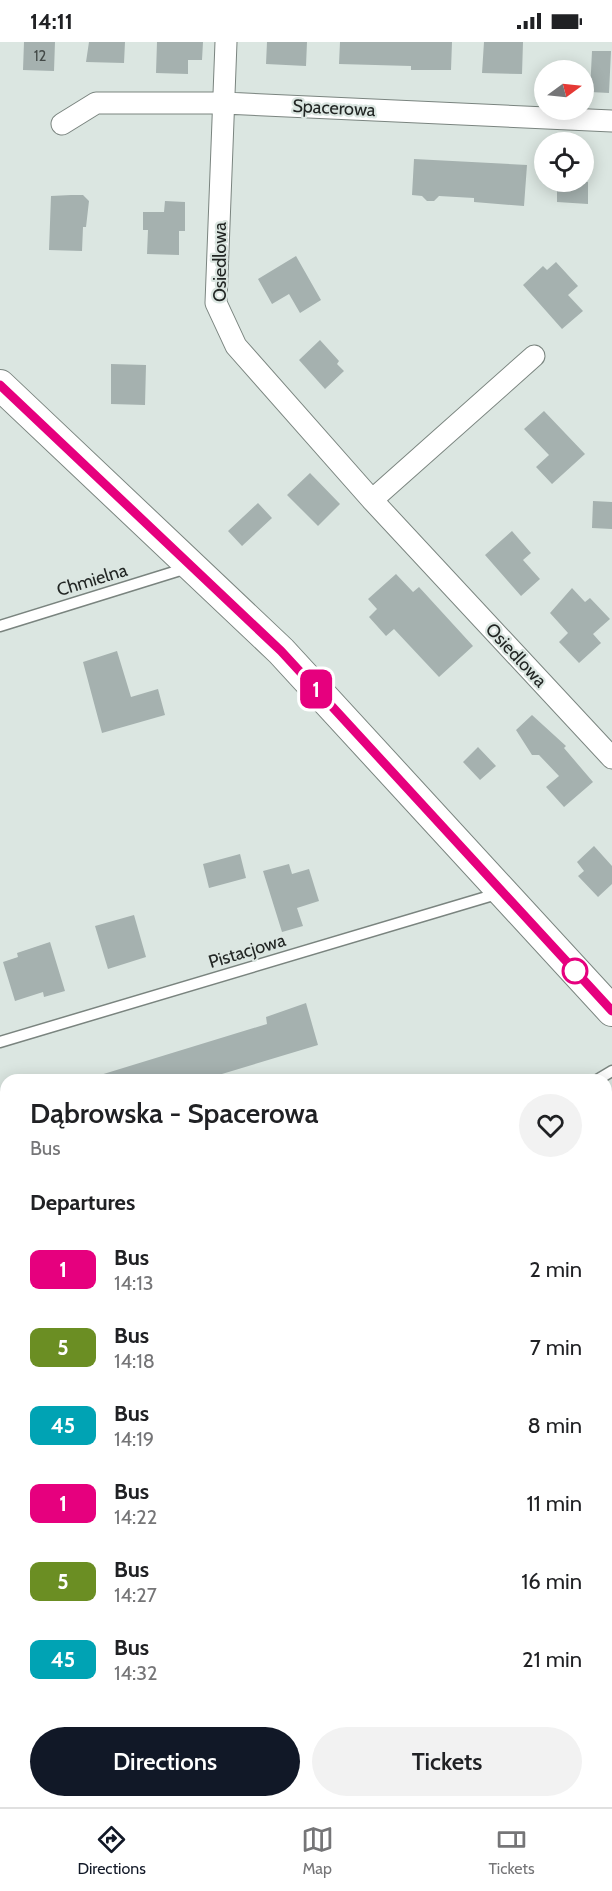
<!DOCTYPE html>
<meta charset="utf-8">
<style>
:root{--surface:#fff;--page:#f2f2f2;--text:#202124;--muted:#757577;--line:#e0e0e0;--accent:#111827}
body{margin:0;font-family:Cabin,sans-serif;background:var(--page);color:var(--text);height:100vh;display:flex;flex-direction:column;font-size:22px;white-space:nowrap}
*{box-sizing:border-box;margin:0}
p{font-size:20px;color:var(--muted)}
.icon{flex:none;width:33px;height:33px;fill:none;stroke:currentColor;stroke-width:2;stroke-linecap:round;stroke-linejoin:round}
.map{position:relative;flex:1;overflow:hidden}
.panel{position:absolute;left:0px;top:1032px;width:612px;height:734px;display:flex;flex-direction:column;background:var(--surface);border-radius:18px 18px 0 0;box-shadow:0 3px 15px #0003}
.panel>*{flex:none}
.badge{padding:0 12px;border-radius:9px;font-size:21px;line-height:39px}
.needle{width:39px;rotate:75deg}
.buttons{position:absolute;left:534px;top:18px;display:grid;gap:12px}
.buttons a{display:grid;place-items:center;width:60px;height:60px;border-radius:50%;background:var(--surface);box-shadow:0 3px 15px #0003;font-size:30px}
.map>.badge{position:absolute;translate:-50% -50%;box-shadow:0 0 0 3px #fff}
h2{padding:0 30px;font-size:22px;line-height:54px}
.round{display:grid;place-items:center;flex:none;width:63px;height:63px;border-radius:32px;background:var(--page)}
.headline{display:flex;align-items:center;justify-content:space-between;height:102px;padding:0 30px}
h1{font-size:28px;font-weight:600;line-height:45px}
.action{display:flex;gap:12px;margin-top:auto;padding:12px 30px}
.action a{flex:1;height:69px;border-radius:36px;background:var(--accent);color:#fff;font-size:24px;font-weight:600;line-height:69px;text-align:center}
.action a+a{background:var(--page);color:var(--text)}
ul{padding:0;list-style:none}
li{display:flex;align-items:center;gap:18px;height:78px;padding:0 30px}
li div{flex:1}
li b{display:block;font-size:22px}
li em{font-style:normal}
li .badge{min-width:66px;font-weight:700;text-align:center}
.status{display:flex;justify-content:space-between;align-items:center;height:42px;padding:0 30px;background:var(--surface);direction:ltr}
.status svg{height:16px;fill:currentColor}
.menu{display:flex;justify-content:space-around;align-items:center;height:84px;border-top:2px solid var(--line);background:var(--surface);font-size:16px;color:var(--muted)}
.menu a{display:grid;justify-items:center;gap:3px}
.menu .selected{color:var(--accent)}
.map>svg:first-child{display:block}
.building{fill:#a5b1af}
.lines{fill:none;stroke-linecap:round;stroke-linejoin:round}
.lane-casing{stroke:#7a847f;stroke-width:13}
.street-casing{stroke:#7a847f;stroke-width:23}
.secondary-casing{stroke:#7a847f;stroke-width:32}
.lane{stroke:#fff;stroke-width:10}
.street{stroke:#fff;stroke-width:21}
.secondary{stroke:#fff;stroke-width:30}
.line-casing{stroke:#fff;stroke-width:14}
.line{stroke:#e6007e;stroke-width:9}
.stop-dot{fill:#fff;stroke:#e6007e;stroke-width:3}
.labels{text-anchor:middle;stroke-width:4.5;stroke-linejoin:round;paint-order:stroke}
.number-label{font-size:15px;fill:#434947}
.street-label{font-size:18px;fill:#222624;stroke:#dbe6e1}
</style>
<div class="status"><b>14:11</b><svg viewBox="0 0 49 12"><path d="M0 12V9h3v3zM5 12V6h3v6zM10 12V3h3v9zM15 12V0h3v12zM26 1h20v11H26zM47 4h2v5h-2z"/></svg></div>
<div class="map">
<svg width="612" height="1765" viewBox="0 0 612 1765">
<rect width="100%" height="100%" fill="#dbe6e1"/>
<path class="building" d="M24,0h31l-1,29 -31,-1z
M89,0h36l-1,21 -38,-1z
M157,0h46l-1,18h-14v14l-32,-1z
M267,0h40l-1,24 -40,-2z
M340,0h112l-1,28h-40v-4l-72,-2z
M484,0h39l-1,32 -40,-1z
M592,9h19l-2,42 -19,-1z
M414,117l113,6 -3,41 -50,-4v-4l-35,-2 -5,5h-7l-5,-5 -10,-1z
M557,140h31v22l-31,-2z
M71,153h12l6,6 -3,26h-3l-1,24 -33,-1 2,-54z
M165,159l20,1v29h-6v24l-32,-1 1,-24h-5v-18h21z
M296,214l25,44 -21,13 -11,-19 -17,10 -14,-25z
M556,220l22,24 -10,9 15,16 -21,18 -39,-44 20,-19 4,4z
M320,298l19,21 -2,3 7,7 -19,18 -26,-29z
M111,322l35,1 -1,40 -34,-1z
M544,369l41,43 -33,30 -16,-17 13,-12 -25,-26z
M310,431l30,31 -22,22 -31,-31z
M593,459l19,1v27l-20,-1z
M258,461l14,15 -30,28 -14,-15z
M512,489l19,22 -8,7 17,19 -19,17 -36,-41z
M396,532l17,18 6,-5 54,59 -34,31 -45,-48 -8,7 -17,-19 8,-8 -9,-10z
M572,546l13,14 5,-4 20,21 -17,15 8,9 -22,20 -20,-21 9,-9 -18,-20z
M117,609l14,46 27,-8 7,26 -63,18 -19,-71z
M532,673l34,31 -2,2 29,34 -29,25 -18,-20 13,-11 -20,-21h-7l-16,-25z
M478,705l18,19 -16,14 -17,-18z
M594,804l18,20v18l-14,13 -20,-21 6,-5 -7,-9z
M240,812l6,24 -37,10 -6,-24z
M289,822l3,10 17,-5 10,32 -22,7 6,18 -21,6 -19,-61z
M134,873l12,42 -38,12 -13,-43z
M50,900l15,49 -21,6 -1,-5 -28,9 -12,-39 15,-5 -1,-4z
M306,961l12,42 -116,35h-105v-4l170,-52 -1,-7z"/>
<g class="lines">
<g class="lane-casing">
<path id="lane" d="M0,584l187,-58
M0,1000l500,-149
M597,1038l15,-9
M0,1230l6,-2
M606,1323l6,-2
M606,1627l6,-2
M146,1765l19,-5"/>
</g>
<g class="street-casing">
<path id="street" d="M226,0l-10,261 20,43 136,154 240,258
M62,82l34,-21h128l388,18
M372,458l162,-144"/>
</g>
<g class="secondary-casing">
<path id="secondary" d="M0,343l281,266 331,360"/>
</g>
<use href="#lane" class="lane"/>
<use href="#street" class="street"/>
<use href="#secondary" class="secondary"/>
</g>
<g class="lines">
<g class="line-casing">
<path id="line" d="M0,343l281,266 331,360"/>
</g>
<use href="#line" class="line"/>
</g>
<circle class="stop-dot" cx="575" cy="929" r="12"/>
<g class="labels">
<g class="number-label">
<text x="40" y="19">12</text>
</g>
<g class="street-label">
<text transform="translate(334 66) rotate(3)" y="6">Spacerowa</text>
<text transform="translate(220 220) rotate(-90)" y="6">Osiedlowa</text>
<text transform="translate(92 538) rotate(-17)" y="6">Chmielna</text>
<text transform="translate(516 613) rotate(47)" y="6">Osiedlowa</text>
<text transform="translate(247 909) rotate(-17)" y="6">Pistacjowa</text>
</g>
</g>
</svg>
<div class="buttons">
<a><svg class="needle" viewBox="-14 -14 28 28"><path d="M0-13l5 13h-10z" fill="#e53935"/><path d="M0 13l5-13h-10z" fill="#757577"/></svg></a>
<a><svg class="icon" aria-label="locate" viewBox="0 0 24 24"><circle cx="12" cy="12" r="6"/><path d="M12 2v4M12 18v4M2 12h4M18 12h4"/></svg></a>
</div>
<b class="badge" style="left:316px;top:647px;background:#e6007e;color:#fff">1</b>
<section class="panel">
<div class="headline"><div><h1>Dąbrowska - Spacerowa</h1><p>Bus</p></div><a class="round"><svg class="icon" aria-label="heart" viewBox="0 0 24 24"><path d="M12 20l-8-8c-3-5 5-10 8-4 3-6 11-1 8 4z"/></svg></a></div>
<h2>Departures</h2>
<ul>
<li><span class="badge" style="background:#e6007e;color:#fff">1</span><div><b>Bus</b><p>14:13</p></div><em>2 min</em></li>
<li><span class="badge" style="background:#6b8e23;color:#fff">5</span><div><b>Bus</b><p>14:18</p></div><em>7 min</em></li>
<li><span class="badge" style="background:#00a3b4;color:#fff">45</span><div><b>Bus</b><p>14:19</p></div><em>8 min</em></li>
<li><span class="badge" style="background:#e6007e;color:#fff">1</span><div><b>Bus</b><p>14:22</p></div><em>11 min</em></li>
<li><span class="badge" style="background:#6b8e23;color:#fff">5</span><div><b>Bus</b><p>14:27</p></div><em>16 min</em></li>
<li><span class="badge" style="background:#00a3b4;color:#fff">45</span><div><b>Bus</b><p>14:32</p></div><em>21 min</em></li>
</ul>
<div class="action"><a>Directions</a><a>Tickets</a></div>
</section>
</div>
<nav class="menu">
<a class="selected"><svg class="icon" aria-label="directions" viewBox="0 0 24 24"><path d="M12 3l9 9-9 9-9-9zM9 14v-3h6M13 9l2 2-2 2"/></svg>Directions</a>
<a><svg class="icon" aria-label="map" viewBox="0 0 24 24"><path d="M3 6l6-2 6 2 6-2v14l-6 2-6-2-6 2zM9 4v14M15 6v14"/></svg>Map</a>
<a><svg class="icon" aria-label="tickets" viewBox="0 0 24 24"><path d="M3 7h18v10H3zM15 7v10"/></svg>Tickets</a>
</nav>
